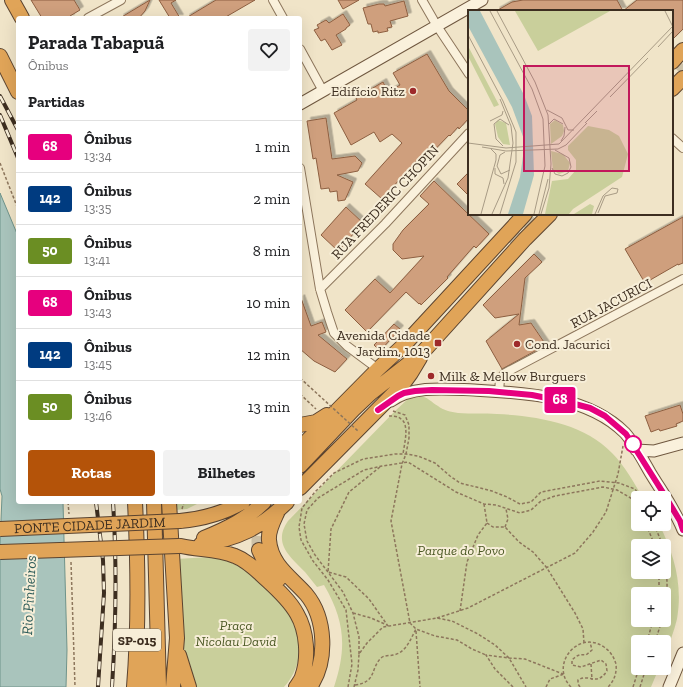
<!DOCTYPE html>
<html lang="pt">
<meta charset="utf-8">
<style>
:root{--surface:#fff;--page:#f2f2f2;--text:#202124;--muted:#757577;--line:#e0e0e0;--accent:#b45309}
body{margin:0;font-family:"Zilla Slab",serif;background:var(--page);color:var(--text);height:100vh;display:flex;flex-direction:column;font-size:15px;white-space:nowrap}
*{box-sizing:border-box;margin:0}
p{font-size:13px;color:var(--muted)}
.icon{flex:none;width:22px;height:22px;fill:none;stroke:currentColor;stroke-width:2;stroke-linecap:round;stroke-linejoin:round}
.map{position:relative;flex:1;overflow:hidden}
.panel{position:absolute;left:16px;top:16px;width:286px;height:488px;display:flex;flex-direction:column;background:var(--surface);border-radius:4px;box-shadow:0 4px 16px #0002}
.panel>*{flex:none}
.badge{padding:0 8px;border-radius:3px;font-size:14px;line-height:26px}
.fabs{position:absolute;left:631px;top:491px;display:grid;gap:8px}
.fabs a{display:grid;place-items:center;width:40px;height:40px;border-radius:4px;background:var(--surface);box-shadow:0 4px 16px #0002;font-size:20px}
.map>.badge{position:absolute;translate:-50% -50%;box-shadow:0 0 0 2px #fff}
h2{padding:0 12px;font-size:15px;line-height:36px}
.round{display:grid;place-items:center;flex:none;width:42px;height:42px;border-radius:4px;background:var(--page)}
.headline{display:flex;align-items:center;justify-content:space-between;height:68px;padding:0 12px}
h1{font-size:19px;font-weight:700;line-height:30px}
.action{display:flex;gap:8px;margin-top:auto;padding:8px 12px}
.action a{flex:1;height:46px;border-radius:4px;background:var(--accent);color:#fff;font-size:16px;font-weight:700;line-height:46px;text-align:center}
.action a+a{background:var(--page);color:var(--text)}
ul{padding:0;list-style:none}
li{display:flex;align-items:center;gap:12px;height:52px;padding:0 12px;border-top:1px solid var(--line)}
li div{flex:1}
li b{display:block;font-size:15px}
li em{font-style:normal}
li .badge{min-width:44px;font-weight:700;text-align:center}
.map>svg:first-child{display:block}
.green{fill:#c9cf9b;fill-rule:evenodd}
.water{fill:#a9c4bc;stroke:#6f938a}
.building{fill:#cf9f7d;stroke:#8d5f41;filter:url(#shadow)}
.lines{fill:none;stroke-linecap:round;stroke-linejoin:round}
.highway-tunnel{stroke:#ccc0a6;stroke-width:14;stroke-dasharray:14 7;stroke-linecap:butt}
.street-casing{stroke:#8d765c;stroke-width:10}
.secondary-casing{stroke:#6f573f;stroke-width:13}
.highway-casing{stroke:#5b4430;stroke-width:16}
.path{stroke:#8d765c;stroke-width:1.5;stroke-dasharray:3 2;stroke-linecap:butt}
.street{stroke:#faf1dc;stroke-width:8}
.secondary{stroke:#faf1dc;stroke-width:11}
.highway{stroke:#e0a458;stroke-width:14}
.rail-casing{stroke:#3d2e20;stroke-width:4}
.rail{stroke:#f7eed8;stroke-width:2.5;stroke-dasharray:8;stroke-linecap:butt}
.highway-bridge-casing{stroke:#5b4430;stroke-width:16;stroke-linecap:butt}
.path-bridge{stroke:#8d765c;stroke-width:1.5;stroke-dasharray:3 2;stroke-linecap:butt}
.highway-bridge{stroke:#e0a458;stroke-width:14}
.line-casing{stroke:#fff;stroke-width:9}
.line{stroke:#e6007e;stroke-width:6}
.poi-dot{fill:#9e2a2b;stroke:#f7eed8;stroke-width:1.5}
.stop-dot{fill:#fff;stroke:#e6007e;stroke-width:2}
.labels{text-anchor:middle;stroke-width:4;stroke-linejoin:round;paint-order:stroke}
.shield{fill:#f7eed8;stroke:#756857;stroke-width:1}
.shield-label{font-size:13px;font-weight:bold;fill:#3d2e20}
.poi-label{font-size:14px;fill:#3d2e20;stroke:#f7eed8;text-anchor:end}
.street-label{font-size:14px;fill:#3d2e20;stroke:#f7eed8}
.park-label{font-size:14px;font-style:italic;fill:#4d5a26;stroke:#f7eed8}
.water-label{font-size:15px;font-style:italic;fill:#2f5d5a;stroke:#f7eed8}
.inset-road{fill:none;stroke:#a89b85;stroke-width:1}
.view{fill:#c2185b;fill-opacity:0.15;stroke:#c2185b;stroke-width:2}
.inset-edge{fill:none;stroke:#3d2e20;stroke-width:2}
</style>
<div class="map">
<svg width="683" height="687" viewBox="0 0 683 687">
<defs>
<filter id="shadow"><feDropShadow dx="3.5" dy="-3.5" stdDeviation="0" flood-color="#0004"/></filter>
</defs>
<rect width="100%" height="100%" fill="#f0e4c8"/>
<path class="green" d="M420,396c8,1 11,6 18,10 5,4 13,6 20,7 13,1 26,0 39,1 39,2 87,9 115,39 13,13 22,30 31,45h-5v26h21c15,30 24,60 18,95 -3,13 -8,25 -13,37v-14h-26v26h21l-8,19h-317c13,-39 11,-66 -10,-102l-7,2c-4,-5 -8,-10 -12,-15 -14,-15 -33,-28 -17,-51l107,-110 14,-13zM638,546h26v26h-26zM638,594h26v26h-26z
M176,502h25l-14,7 -11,1z
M210,557c22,2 37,14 53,28 9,8 21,18 27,28 14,24 13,54 -6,74h-90l-10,-20 -8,-108z"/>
<path class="water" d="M0,193l18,43v266h45l4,148 -1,37h-66v-143l2,-48 -2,-7z"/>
<path class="building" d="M31,0h43l6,10 -10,6 1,2h-29z
M150,0l-5,11 -6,7h-19z
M159,0h17l-5,3 9,15h-10z
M216,0h39l-31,18h-38z
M338,0h21l-16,9z
M523,0h94l6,11 14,-11h46v29l-11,11v-29h-176l16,-9z
M404,1l4,15 -18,5 2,6 -5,1 1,3 -10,2v-2l-5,1 -2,-8h-3l-5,-16 16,-4h5l1,2z
M343,14l7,11 -4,3v1l-10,6 6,10 -10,5 -7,-11 -4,2 -7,-11 5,-2 -2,-3 9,-5 3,3z
M427,54l22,37 20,20v7l-10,11 -1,-2 -8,9 -1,-1 -27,28 -4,-4 -36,40 -17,-15 37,-41 -10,-9 -12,8 -6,-10 -23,13 -17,-32 23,-13 -1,-2 27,-16 5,10 12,-7 -7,-12z
M326,118l6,41 23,-3 7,7 -4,8 -21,4 16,7 -8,18 -7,1 -1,-10 -7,1 -1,-4 -8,1 -5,-31 -3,1 -6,-38z
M469,172v24l-12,-12z
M434,181l55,53 -13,14 -2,-2 -27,31 1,1 -27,27 -1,-2 -1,1 -13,-12 -39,40 -22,-22 30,-31 15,14 34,-37 -22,3 -9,-9v-6l10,-14 26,-26 -9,-8z
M346,207l17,16 -25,28 -17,-16z
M683,217v46l-5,2v-1l-33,19 -20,-34z
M534,254l8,8 -17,16 -6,47 12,-2 15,22 -44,24 -16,-28 33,-27 -24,4 -12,-13z
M301,298l10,28 11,-4 4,10 -8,3 29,24 -12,13 -21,-11 -14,-12v-50z
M394,324l6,5 -20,22 -6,-6z
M680,405l3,9v7l-7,3 1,2 -17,5 -1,-2 -8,3 -6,-16z"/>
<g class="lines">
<path class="highway-tunnel" d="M677,70l6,-6
M510,243l27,-29
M259,550c-2,-17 2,-29 12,-43"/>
<g class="street-casing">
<path id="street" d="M273,0l10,18
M422,0l15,26 32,48
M88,18l33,-18
M300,49l23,42
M672,138l11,10
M300,168l20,121 7,23 7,21 13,13 31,23
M320,289l65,-65 84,-91
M499,392l1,-13 5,-6 178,-94"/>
</g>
<g class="secondary-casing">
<path id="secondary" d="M300,104l182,-104
M391,401c22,-16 56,-12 83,-11 50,3 113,5 151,43 9,10 19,29 26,41 11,18 24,36 32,56
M636,450l18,1 29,-8
M669,687l14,-34"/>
</g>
<g class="highway-casing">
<path id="highway" d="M12,0l10,18
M0,56l18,36
M672,62l11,-12
M672,89l11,-11
M300,425l16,-3 11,-7
M300,448l78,-79 27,-25 120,-130
M300,466l53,-56 18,-17 51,-40 103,-114 25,-25
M300,488l103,-104 8,-11 9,-15
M154,502l5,185
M169,502l8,136 -4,49
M278,511c-4,9 -10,19 -9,29 2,25 22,37 37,54 20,24 22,67 4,93
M180,521c23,-2 42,-7 63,-19
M204,538c22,-9 43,-19 60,-36
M201,544c35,-4 61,-17 86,-42
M181,546c18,4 37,3 54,10 13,5 22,15 32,24 11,10 23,21 30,34 10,17 12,44 5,63 -1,3 -4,7 -6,10
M259,550l7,15 13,14
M145,647v40
M179,655l10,32
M134,687c5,-61 4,-124 1,-185"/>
</g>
<path class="path" d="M0,163l18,46
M300,394l16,15
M393,411l12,4 4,10v13l-3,16 -4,10 -11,57 19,102 6,6 19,7 22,4 15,9 14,6
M389,416c4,0 9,0 12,3 9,6 3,26 2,35
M380,467l-31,25 -18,37 -3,43 18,5 23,22 19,27
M68,502l1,12
M182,509l2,-7
M487,523l6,4h12l14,15 14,10 14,16 28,45 8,16 1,14
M646,524l9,22
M654,524l9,22
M505,527l3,-8 -2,-10
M664,554c3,19 5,38 0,57
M71,562l4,125
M659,572v22
M460,611l7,-49 11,-27 9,-12 -3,-19
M353,613l18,5 16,7
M437,618l31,-10 107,-55 18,-21 13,-20 12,-38 5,-28
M416,631l4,56
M647,642l6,-22
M655,642l7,-22
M359,654v-17l-6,-24 -10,-21 -28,-37 -8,-14 -3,-17 3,-14 11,-12 46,-28 18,-4 26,-4 48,30 28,12 12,1 24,8 11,-3 10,-9 14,-5 48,-9 14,3 17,10 4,8
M591,664l1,16
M355,685c22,-3 15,-16 26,-27 3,-3 8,-2 12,-3 13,-2 17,-15 23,-26
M348,687l4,-23 -6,-54 -18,-30 -15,-19 -12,-21 -2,-13 3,-19 13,-16 19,-19 29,-14 32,-5h11l12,2 17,7 15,13 10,7 32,8 15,6 13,7 11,-2 10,-10 59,-11 19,2 16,6 6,9
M354,687l4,-17 1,-16 8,-11 16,-16 54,-9 15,3 26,13 17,11 14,13 17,29
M513,687l-18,-18 -9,-14 23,3 16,1 38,15
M546,687l4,-8 14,-5
M571,687c-22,-22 7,-58 33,-40 6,4 10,10 12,17 1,9 -2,17 -8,23
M580,687l-2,-3v-4c12,-7 18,7 29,-9l-1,-7 -5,-4 -20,7 -9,-2v-5c5,-5 8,-6 14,-5l6,-5 -2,-8
M633,687l6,-19
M640,687l6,-19"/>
<use href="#street" class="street"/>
<use href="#secondary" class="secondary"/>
<use href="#highway" class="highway"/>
<g class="rail-casing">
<path id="rail" d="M0,96l18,34
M0,115l18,43
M96,502l7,58 1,33 -6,94
M112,687c4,-62 5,-123 1,-185"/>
</g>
<use href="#rail" class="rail"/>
<g class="highway-bridge-casing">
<g id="highway-bridge">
<path id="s1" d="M0,529l180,-8"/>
<path d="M0,552l179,-6"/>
</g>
</g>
<path class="path-bridge" d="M300,378l58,53"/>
<use href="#highway-bridge" class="highway-bridge"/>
</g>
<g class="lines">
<g class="line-casing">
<path id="line" d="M378,410l20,-14 6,-3 11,-2 17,-1 57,1 43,4 39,8 19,5 15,8 21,18 36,57 18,30 3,9"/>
</g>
<use href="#line" class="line"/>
</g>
<g class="poi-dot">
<circle cx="413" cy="91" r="4"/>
<rect x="434" y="339" width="8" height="8" rx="2"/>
<circle cx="517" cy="344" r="4"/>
<circle cx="431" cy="376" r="4"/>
</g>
<circle class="stop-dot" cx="633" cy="444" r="8"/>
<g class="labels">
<rect class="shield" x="113" y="629" width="48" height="22" rx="3"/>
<g class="shield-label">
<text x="137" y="645">SP-015</text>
</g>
<g class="poi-label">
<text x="405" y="96">Edifício Ritz</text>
<text x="430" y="340">Avenida Cidade<tspan x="430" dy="16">Jardim, 1013</tspan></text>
<text x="525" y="349" text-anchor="start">Cond. Jacurici</text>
<text x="439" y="381" text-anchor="start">Milk &amp; Mellow Burguers</text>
</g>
<g class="street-label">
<text transform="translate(385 202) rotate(-47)" y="5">RUA FREDERIC CHOPIN</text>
<text transform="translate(611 303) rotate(-28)" y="5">RUA JACURICI</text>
<text dy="5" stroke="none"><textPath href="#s1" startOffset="90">PONTE CIDADE JARDIM</textPath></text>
</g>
<g class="park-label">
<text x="461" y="555">Parque do Povo</text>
<text x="236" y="630">Praça<tspan x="236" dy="16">Nicolau David</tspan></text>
</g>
<g class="water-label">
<text transform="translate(29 595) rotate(-87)" y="5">Rio Pinheiros</text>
</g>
</g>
<g transform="translate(468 10)">
<rect width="205" height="205" fill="#f0e4c8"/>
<path d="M47,1h95l-72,40zM0,36l31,59 -5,2 -26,-51zM30,110l8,3 4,22 -7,-1 -5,-7 -3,-13zM87,110l8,5 1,6 -2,5 -11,8 -1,-20zM120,116l21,4 10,6 9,18 -6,23 -49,32 -4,5h-24l7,-33 16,-2 8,-9v-10l-8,-10v-4zM83,141l12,3 7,9 -2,8 -9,3 -6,-4zM122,194l4,2 -2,8h-18z" fill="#c9cf9b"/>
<path d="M0,1h12l44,84 8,21 2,59 -11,39h-15l12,-37 5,-35 -13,-35 -44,-81z" fill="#a9c4bc"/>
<path class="inset-road" d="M22,1l42,78 11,30 2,47 -11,48M29,1l38,71 13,33 3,49 -2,24 -8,26M197,1l8,16M0,25l35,66 13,31v30l-16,52M190,37l15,-16M142,87l38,-39M79,100l15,8 6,12h6M22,111l12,-6 1,-4M117,113l12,-12M81,114l5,-5 9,5M93,131l3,-5 1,-9M0,133l38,5 53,-4 114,-118M35,136l-7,-7 -2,-15 6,-5 9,6M14,137l24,4 52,-2 8,-4 21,-22M29,156l3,-11 5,-3M29,156l4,8 9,-4M27,158v6l8,4 1,6M84,158l3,6 7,2 6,-3 3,-6 -2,-9 -14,-8M13,204l15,-54v-6l-5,-5M24,204l16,-36 5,-35 -2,-17 -11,-27M71,204l9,-35M127,204l8,-18 9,-8 6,1 -1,4 -12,3 -7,17"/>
<path class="view" d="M56,56h105v105h-105z"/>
<rect width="205" height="205" class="inset-edge"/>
</g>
</svg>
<div class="fabs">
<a><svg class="icon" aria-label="locate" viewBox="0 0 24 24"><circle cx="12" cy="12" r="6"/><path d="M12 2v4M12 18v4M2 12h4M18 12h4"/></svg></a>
<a><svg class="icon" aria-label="layers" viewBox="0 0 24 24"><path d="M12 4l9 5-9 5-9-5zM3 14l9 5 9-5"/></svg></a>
<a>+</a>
<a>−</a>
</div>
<b class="badge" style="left:560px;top:400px;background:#e6007e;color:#fff">68</b>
<section class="panel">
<div class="headline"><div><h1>Parada Tabapuã</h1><p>Ônibus</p></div><a class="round"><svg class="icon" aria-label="heart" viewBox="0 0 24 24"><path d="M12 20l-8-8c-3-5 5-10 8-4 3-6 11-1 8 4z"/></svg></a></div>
<h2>Partidas</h2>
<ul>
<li><span class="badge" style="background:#e6007e;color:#fff">68</span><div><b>Ônibus</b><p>13:34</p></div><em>1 min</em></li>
<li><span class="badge" style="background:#003b80;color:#fff">142</span><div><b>Ônibus</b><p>13:35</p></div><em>2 min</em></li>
<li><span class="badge" style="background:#6b8e23;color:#fff">50</span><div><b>Ônibus</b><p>13:41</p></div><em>8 min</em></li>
<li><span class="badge" style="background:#e6007e;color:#fff">68</span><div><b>Ônibus</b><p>13:43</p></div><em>10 min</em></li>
<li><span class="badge" style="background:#003b80;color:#fff">142</span><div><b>Ônibus</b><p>13:45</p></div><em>12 min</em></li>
<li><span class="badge" style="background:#6b8e23;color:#fff">50</span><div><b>Ônibus</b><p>13:46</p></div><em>13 min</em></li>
</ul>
<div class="action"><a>Rotas</a><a>Bilhetes</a></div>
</section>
</div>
